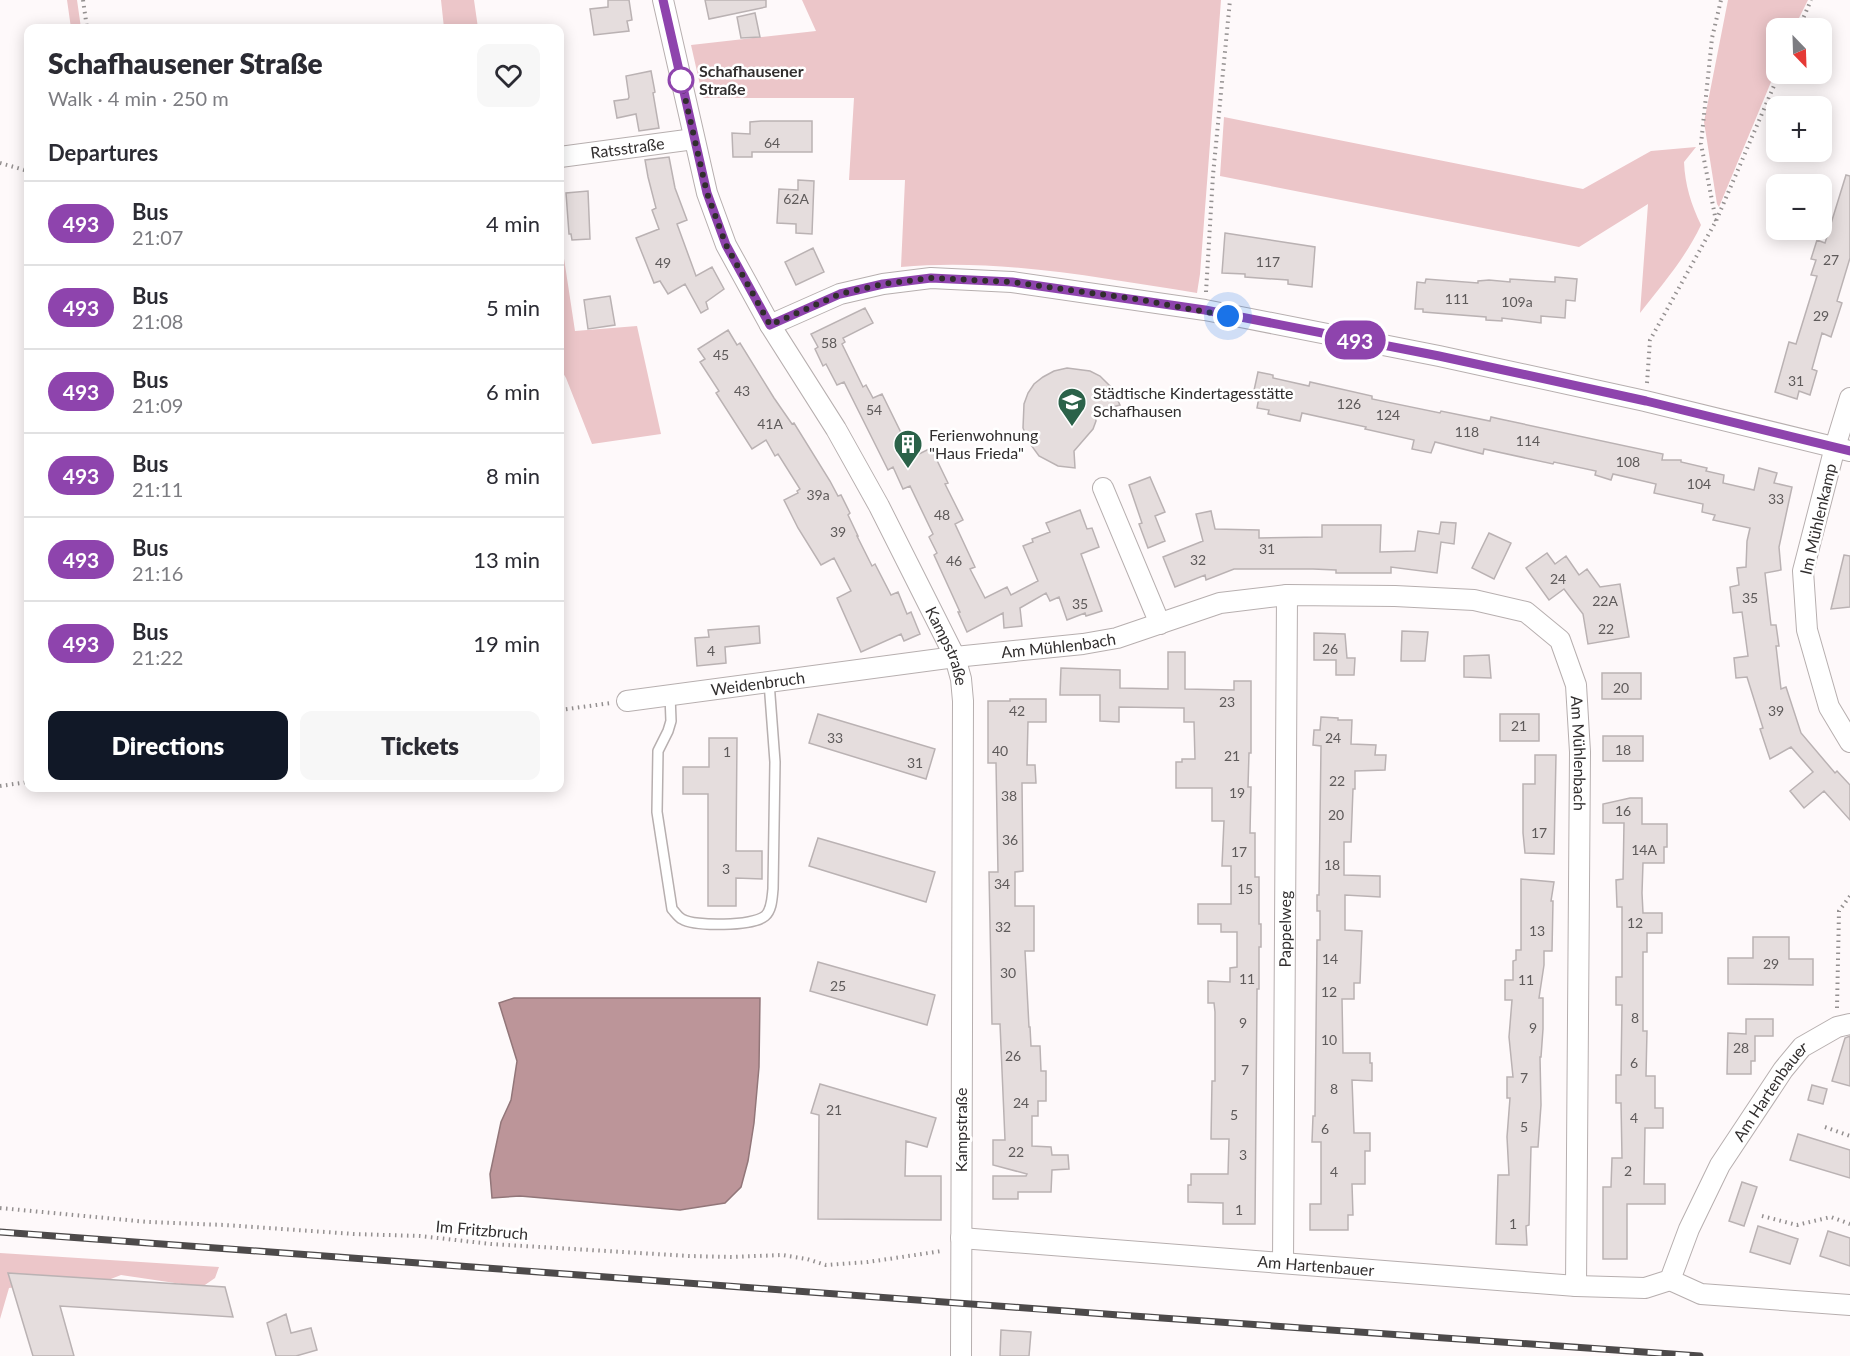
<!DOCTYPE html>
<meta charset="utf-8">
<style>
:root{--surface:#fff;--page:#f7f7f7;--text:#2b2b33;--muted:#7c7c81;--line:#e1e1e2;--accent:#111827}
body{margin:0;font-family:Lato,sans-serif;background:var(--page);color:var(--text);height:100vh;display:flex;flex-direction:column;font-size:22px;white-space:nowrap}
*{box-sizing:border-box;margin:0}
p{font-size:20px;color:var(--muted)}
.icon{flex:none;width:33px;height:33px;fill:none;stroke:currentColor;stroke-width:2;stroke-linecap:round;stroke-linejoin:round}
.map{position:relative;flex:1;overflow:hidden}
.side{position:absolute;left:24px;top:24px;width:540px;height:768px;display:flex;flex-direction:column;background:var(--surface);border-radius:12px;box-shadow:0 3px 15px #0003}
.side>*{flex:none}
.badge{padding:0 12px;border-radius:20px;font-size:21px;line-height:39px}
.needle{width:39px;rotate:157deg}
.fabs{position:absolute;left:1766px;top:18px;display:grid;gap:12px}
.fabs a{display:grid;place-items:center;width:66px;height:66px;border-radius:12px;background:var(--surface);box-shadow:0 3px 15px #0003;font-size:30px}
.you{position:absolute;width:30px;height:30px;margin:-15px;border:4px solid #fff;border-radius:50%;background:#1a73e8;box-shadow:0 0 0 9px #1a73e833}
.map>.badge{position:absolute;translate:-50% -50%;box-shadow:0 0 0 3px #fff}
h2{padding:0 24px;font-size:22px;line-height:54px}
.round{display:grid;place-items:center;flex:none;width:63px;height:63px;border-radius:12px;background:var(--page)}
.head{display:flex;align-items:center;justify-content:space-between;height:102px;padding:0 24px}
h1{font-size:28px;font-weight:800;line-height:45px}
.cta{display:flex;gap:12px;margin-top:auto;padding:12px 24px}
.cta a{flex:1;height:69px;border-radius:12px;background:var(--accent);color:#fff;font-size:24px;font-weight:800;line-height:69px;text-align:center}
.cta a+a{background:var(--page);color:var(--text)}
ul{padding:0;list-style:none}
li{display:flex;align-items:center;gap:18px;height:84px;padding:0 24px;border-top:2px solid var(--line)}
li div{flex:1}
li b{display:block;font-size:22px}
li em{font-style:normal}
li .badge{min-width:66px;font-weight:700;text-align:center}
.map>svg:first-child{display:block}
.green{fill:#ecc6c9}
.water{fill:#bc9599;stroke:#927679;stroke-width:1.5}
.building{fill:#e5dddd;stroke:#bab2b3;stroke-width:1.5}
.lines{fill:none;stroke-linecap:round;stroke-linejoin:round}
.lane-casing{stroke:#b7afaf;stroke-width:12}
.street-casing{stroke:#b7afaf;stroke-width:22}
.path{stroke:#949090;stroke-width:4;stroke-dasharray:1.5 4.5;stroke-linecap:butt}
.lane{stroke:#fff;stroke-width:9}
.street{stroke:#fff;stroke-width:20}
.rail-casing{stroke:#4d4a4a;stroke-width:7}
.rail{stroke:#fff;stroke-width:4.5;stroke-dasharray:14;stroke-linecap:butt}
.line-casing{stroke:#fff;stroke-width:14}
.line{stroke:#8e44ad;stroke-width:9}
.walk{stroke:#312e2e;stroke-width:6;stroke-dasharray:0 10.8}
.stop-dot{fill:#fff;stroke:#8e44ad;stroke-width:3}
.labels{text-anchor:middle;stroke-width:5;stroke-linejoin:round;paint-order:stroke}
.number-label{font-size:14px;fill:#5e5a5a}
.stop-label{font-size:16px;font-weight:bold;fill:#312e2e;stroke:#fff;text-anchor:start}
.street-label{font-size:16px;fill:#312e2e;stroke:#fff}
.poi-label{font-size:16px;fill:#312e2e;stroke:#fff;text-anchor:start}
</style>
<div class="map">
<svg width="1850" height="1356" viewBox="0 0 1850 1356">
<rect width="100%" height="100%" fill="#fef9fa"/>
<path class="green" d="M67,0h10l4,28h-10z
M441,0h33l4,28h-34z
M802,0h419l-21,274 -3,19c-98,-15 -197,-35 -296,-26l4,-87h-56l5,-82h-151l-12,-53 125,-14z
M1728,0h80l-14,28h-18v42l-57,137 -2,-3 -13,-82z
M1224,117l359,72 68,-38 45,-4 -12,15c1,23 7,42 17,63 -15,32 -39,60 -61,88l8,-109 -69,43 -359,-71z
M560,232l15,99 62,-5 24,108 -69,10 -26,-66 -6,-10z
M0,1253l219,14 -4,11 -13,9 -81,-12 -23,9 -35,-2 -54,6 -9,31z"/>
<path class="water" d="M514,998h246l-1,69 -5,56 -6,38 -7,26 -16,16 -45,7 -160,-14 -28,2 -2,-24 11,-52 10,-22 6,-39 -18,-58z"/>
<path class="building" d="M608,0h21l3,20 -5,1 2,10 -35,4 -4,-26 18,-2z
M705,0h61v7l-57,12z
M755,13l5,24 -19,1 -4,-21z
M651,71l4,21 -2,1 6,35 -20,3 -3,-17 -19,4 -3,-17 14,-2 1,-2 -3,-21z
M761,121h51v31h-60v5h-19l-1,-24 18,1v-12z
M669,157l6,31 12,32 -10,4 19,52 16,-9 12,22 -18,13 2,7 -7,4 -16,-29 -17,10 -8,-13 -6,2 -18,-45 23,-9 -7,-19 4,-2 -8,-31 -3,-17z
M1846,175l4,1v82l-13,43 5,2 -11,34 -9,-4 -10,36 5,2 -7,24 -11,-4 -2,8 -22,-7 14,-50 7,2 21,-68 -6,-1 5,-15 -5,-1 6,-19 8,3z
M798,180l16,1 -2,53 -16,-1v-9l-19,-1 2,-34 19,1z
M588,191l2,48 -18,1 -1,-6h-2l-3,-41z
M1225,233l90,14 -3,40 -24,-3v-4l-43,-3v-3l-23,-1z
M813,248l11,24 -28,13 -11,-23z
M1555,277l22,2 -2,22 -9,-1 -1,18 -24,-2v7l-39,-5v3l-16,-1v-3l-63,-5v-3h-8l2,-27 8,1 1,-4 52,4v-2l11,-1 21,2v-3l45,3z
M610,296l5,29 -27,4 -4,-29z
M865,308l8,15 -30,15 2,4 -3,2 21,43 3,-2 7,13 9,-4 31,63 18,-9 17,35 -3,1 18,36 -8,4 20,43 -5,2 15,29 22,-11 4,8 27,-14 -15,-35 10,-4 -1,-3 18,-7 -4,-9 34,-13 7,19 5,-1 7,19 -18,7 21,57 -16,5 -1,-3 -18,7 -8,-23 -9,4 -4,-8 -26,15 2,18 -18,2 -1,-15 -36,19 -9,-20h2l-26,-57 3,-2 -8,-16 4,-3 -23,-48 -7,3 -10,-22 -5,3 -44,-88 -7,3 -11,-21 -3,2 -8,-17 3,-2 -7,-13z
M728,330l9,15 3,-2 34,55 18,26 2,-1 36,58 8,15 3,-1 9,18 -2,2 10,21h-1l15,30 3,-2 16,31 7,-3 9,22 4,-2 9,22 -16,7 -3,-7 -40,18 -24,-54 14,-7 -17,-33 -13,7 -23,-37 -14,-28 14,-7 -1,-2 3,-2 -22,-35 -3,2 -9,-16 -14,9 -36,-56 3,-2 -19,-29 5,-3 -7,-10z
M1067,368l23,3 10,5 11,11 9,18 -25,7 1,9 -3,8 -19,22 1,17 -17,-2 -19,-10 -11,-15 -5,-13 1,-24 4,-11 6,-9 9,-7 11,-6z
M1258,372l15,3v3l36,8 1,-4 62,14v3l68,14 1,-2 49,10 1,-4 9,2 163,35 -1,6h19v2l26,6 -1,3 18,4 -1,8 31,7 5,-22 18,5 -3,10 18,4 -13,60 2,23 -16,3 6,52h5l3,21h-3l5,43 5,-2 15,46 34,40 2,-2 13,14v35l-26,-29 -20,17 -14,-17 23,-19 -22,-25 -21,12 -10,-30 3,-1 -16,-51 -11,1 -2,-20 14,-2 -6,-44 -9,1 -3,-26 9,-2 -2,-17 9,-1 1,-26 3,-13 -37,-8 2,-5 -13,-3 1,-8 -49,-11 2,-9 -43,-10 -2,6 -16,-5 1,-4 -42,-9 -1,2 -69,-15 -1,5 -48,-12 -4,11 -19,-4 2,-9 -49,-11 1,-2 -64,-14 -2,8 -32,-7 1,-4 -12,-2 2,-11 -6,-2z
M1150,477l15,35 -10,4 10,25 -17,7 -9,-24 3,-1 -13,-38z
M1211,511l4,18 44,1v8l63,-1v-12h59l-1,27 35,-1 3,-20 21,3 2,-12 15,1 -2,21 -13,-2 -4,31 -46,-6v6h-55v-3l-23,-1h-79l-28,11 -1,-5 -30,12 -12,-30 40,-16 -7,-27z
M1489,533l22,10 -17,36 -22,-11z
M1547,553l8,11 11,-8 13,19 8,-6 13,18 20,-3 9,53 -41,7 -5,-30 -19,-25 -15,11 -23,-32z
M1844,555l6,1v51l-19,2z
M759,626l1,17 -35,4 1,16 -29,3 -2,-28 14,-1 -1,-7z
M1402,631l26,1 -3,29h-24z
M1314,633l31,1 2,24h8l-1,17h-18v-15h-22z
M1168,652h17v37l49,1v-9h17v72h-2l-1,34h3l-1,46h5v44h4v47h2v23h-2v42h-2l-2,235h-32v-21l-35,-1v-17h3v-11h37l1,-35h-18l1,-58h3v-69l-1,-9h-6v-22l22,1v-14l7,-1v-35h-16v-8h-23v-20h33v-38h-9l2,-45h-12v-33h-36v-26h6v-3h13l-1,-37h-10v-14l-65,-1v15l-19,-1v-26h-40l1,-27 59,2v18l48,1z
M1489,655l2,23 -27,-1v-21z
M1602,673h39v26h-39z
M1010,699h36v23h-18l-1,43h8l1,18h-14l1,88 -8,1v34h19v45h-9l4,76h1l1,19h9l1,25h5v30h-8v15h-6v30l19,1 1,8h16l1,14 -17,1 -1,22h-33v7h-25v-23h33l1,-2 -34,-9v-25h12l-5,-116h-8l-3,-152h9l-2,-109h-8v-62h22z
M818,714l117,35 -9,30 -117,-36z
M1500,714h39v27h-39z
M1321,717l17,1v2h14l-1,24 25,1 -1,10h11l-1,15 -30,1v18h-2l-2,53h-7v33l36,1v21l-35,-2v35l17,1 -2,52h-6v16h-12l1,54h27v10h2v18l-20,-1 2,53h16v18h-5v33h-13l1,31h-5v15h-38v-26h11v-62h-9l1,-26h2l2,-176h3v-29h-3v-16h2l2,-149 -8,-1 1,-15h6z
M1603,736h40v25h-40z
M709,738h28l-1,113h26v28l-26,-1v28h-28v-112h-25v-27h26z
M1535,755h21l-2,99 -29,-1 -2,-20v-49h12z
M1630,798h12v26h25v23h-3v16h-21l-1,30 1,20h19v20h-15v19h-4v79h4l-1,45h9v32h8v20h-18l-1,56h21v20h-38v55h-24v-72h8l1,-29h10l-1,-55h-5v-28h5l1,-70h-6v-28h6v-70h-5l-1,-27 7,-1 1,-56h-21v-19z
M818,838l117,34 -9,30 -117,-36z
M1521,879l33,3 -3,19h2l-1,50h-8v14l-5,33h4v31l-2,28h-1l1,48 -3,42h-7l-2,78 -3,1 1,19 -31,-1 2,-69h11l-2,-38 3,-39h-3v-21h6l-4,-40 3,-37h-7v-20h8v-19l3,-1v-10h5z
M1753,937h36v22h24v26l-85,-1v-26h25z
M818,962l117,33 -8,30 -117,-34z
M1746,1019h27v17h-18v25h-4v13h-24l1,-41 18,1z
M1850,1036v50l-18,-5 13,-43z
M820,1084l116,34 -9,29 -21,-6 -1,35h36v44l-123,-1 1,-104 -8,-2z
M1812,1085l15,4 -4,15 -15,-4z
M1798,1134l52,16v28l-60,-18z
M1742,1182l15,5 -13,39 -15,-5z
M1758,1226l40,13 -8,25 -40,-12z
M1828,1231l22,7v28l-30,-10z
M8,1273l217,14 8,30 -173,-11 14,50h-41z
M286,1314l5,19 20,-5 6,22 -21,6h-20l-9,-33z
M1001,1330l30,2 -2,24h-29z"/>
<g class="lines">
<g class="lane-casing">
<path id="lane" d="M670,695l1,26 -3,10 -10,20 -1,61 15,97c3,3 6,8 10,10 13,8 71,7 83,-3 7,-6 7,-18 8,-27l2,-127 -6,-80"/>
</g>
<g class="street-casing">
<g id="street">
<path id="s1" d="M663,0l44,193 19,52 44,80 66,104 43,77 76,151 6,22 2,22 -2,655"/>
<path id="s2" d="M560,157l134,-18"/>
<path d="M770,325l70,-31 43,-10 48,-6 81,4 193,28 234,46 206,45 205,50"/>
<path d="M1850,398l-15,49 -32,124 4,59 22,77 21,35"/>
<path d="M1103,488l57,136"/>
<path id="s3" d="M627,701l328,-44 128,-13 34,-6 103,-35 67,-8 108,1 79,4 52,12 34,28 16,45 4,67 -4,534"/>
<path id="s4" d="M961,1238l615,48 69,2 25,-8 19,-51 31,-64 63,-95 19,-23 35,-20 13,-3"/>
<path id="s5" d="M1283,1263l4,-668"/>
<path d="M1670,1280l31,14 149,11"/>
</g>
</g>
<path class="path" d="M83,0l4,28
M1799,28l12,-28
M0,163l28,8
M1716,221l-15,-77 11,-106 9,-38
M1206,292l7,-117 17,-175
M1647,383l3,-43 66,-119 63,-147
M560,710l51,-7
M0,786l28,-4
M1837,1008l2,-97 11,-15
M1825,1127l25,9
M0,1208l148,14 77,3 129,9 66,2 71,8 198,12 43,1 50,-2 25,4 19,6 42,-3 74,-11
M1762,1216l35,9 34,-8 19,7"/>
<use href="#lane" class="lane"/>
<use href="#street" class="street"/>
<g class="rail-casing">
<path id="rail" d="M0,1232l1119,83 581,41"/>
</g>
<use href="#rail" class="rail"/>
</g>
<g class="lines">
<g class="line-casing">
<path id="line" d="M663,0l44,193 19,52 44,80 70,-31 43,-10 48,-6 81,4 193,28 234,46 207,45 204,50"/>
</g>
<use href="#line" class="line"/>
<path class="walk" d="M681,80l26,113 19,52 44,80 70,-31 43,-10 48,-6 81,4 130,18 86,16"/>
</g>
<defs>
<g id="school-pin" transform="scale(1.5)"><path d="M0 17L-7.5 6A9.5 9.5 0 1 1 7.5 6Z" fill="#2b6249" stroke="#fff"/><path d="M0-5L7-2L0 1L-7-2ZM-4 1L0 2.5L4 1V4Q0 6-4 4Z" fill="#fff"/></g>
<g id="building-pin" transform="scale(1.5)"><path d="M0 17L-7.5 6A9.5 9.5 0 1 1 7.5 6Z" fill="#2b6249" stroke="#fff"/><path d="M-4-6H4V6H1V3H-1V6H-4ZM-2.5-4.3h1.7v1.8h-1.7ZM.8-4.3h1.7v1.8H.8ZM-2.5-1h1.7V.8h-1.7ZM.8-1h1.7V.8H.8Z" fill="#fff"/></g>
</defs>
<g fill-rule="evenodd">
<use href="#school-pin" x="1072" y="402"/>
<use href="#building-pin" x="908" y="444"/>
</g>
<circle class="stop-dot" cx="681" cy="80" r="12"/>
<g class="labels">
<g class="number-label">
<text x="772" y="148">64</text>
<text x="796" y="204">62A</text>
<text x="1831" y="265">27</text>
<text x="1268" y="267">117</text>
<text x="663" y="268">49</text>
<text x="1457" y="304">111</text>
<text x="1517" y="307">109a</text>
<text x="1821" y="321">29</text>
<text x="829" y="348">58</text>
<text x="721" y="360">45</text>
<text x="1796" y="386">31</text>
<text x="742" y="396">43</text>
<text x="1349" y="409">126</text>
<text x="874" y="415">54</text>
<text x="1388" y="420">124</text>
<text x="770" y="429">41A</text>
<text x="1467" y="437">118</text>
<text x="1528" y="446">114</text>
<text x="1628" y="467">108</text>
<text x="1699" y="489">104</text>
<text x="818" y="500">39a</text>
<text x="1776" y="504">33</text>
<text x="942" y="520">48</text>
<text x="838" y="537">39</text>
<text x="1267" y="554">31</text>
<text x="1198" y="565">32</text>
<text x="954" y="566">46</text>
<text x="1558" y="584">24</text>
<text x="1750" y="603">35</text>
<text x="1605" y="606">22A</text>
<text x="1080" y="609">35</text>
<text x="1606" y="634">22</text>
<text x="1330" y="654">26</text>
<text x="711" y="656">4</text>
<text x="1621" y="693">20</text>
<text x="1227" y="707">23</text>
<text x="1017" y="716">42</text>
<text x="1776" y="716">39</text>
<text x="1519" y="731">21</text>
<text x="835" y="743">33</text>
<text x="1333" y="743">24</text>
<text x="1623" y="755">18</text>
<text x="1000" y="756">40</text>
<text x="727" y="757">1</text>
<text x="1232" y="761">21</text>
<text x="915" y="768">31</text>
<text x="1337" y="786">22</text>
<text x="1237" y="798">19</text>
<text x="1009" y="801">38</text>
<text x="1623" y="816">16</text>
<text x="1336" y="820">20</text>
<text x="1539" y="838">17</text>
<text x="1010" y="845">36</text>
<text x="1644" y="855">14A</text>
<text x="1239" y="857">17</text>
<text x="1332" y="870">18</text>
<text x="726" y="874">3</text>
<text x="1002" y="889">34</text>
<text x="1245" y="894">15</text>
<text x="1635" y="928">12</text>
<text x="1003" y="932">32</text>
<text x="1537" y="936">13</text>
<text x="1330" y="964">14</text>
<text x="1771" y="969">29</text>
<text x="1008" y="978">30</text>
<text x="1247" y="984">11</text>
<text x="1526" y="985">11</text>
<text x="838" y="991">25</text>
<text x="1329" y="997">12</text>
<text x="1635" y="1023">8</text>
<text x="1243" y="1028">9</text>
<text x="1533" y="1033">9</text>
<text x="1329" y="1045">10</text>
<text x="1741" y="1053">28</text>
<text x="1013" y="1061">26</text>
<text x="1634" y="1068">6</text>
<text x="1245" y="1075">7</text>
<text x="1524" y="1083">7</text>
<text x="1334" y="1094">8</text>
<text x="1021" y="1108">24</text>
<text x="834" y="1115">21</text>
<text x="1234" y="1120">5</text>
<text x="1634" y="1123">4</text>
<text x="1524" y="1132">5</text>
<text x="1325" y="1134">6</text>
<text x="1016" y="1157">22</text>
<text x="1243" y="1160">3</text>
<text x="1628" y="1176">2</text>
<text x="1334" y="1177">4</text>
<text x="1239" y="1215">1</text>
<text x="1513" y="1229">1</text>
</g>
<g class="stop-label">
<text x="699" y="77">Schafhausener<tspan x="699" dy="18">Straße</tspan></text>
</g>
<g class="street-label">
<text dy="6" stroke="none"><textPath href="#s2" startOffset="68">Ratsstraße</textPath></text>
<text transform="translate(1818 519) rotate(-77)" y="6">Im Mühlenkamp</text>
<text dy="6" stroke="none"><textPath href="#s3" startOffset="435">Am Mühlenbach</textPath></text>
<text dy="6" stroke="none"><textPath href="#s1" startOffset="712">Kampstraße</textPath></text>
<text dy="6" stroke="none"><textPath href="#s3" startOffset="132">Weidenbruch</textPath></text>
<text dy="6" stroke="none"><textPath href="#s3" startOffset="1071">Am Mühlenbach</textPath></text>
<text dy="6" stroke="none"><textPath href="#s5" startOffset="334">Pappelweg</textPath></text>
<text dy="6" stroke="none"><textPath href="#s4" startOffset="927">Am Hartenbauer</textPath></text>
<text transform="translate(961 1130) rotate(-90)" y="6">Kampstraße</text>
<text transform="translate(482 1230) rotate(5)" y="6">Im Fritzbruch</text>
<text dy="6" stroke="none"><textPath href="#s4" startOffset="356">Am Hartenbauer</textPath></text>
</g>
<g class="poi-label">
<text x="1093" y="399">Städtische Kindertagesstätte<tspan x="1093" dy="18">Schafhausen</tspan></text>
<text x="929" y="441">Ferienwohnung<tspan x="929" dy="18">"Haus Frieda"</tspan></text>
</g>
</g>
</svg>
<div class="fabs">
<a><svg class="needle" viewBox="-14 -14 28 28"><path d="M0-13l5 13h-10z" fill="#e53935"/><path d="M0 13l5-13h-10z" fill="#7c7c81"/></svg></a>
<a>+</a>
<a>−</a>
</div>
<div class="you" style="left:1228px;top:316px"></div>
<b class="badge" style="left:1355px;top:340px;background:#8e44ad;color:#fff">493</b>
<section class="side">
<div class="head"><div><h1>Schafhausener Straße</h1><p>Walk · 4 min · 250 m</p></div><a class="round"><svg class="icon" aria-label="heart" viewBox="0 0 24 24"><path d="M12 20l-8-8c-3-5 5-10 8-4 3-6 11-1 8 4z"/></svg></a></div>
<h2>Departures</h2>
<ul>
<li><span class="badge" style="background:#8e44ad;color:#fff">493</span><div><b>Bus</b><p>21:07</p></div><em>4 min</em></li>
<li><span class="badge" style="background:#8e44ad;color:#fff">493</span><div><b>Bus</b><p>21:08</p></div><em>5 min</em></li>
<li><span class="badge" style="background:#8e44ad;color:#fff">493</span><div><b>Bus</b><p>21:09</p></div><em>6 min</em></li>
<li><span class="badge" style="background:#8e44ad;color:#fff">493</span><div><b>Bus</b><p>21:11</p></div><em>8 min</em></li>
<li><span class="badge" style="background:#8e44ad;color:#fff">493</span><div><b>Bus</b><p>21:16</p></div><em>13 min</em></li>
<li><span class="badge" style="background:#8e44ad;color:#fff">493</span><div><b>Bus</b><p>21:22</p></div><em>19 min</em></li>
</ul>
<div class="cta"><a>Directions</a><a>Tickets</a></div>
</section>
</div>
